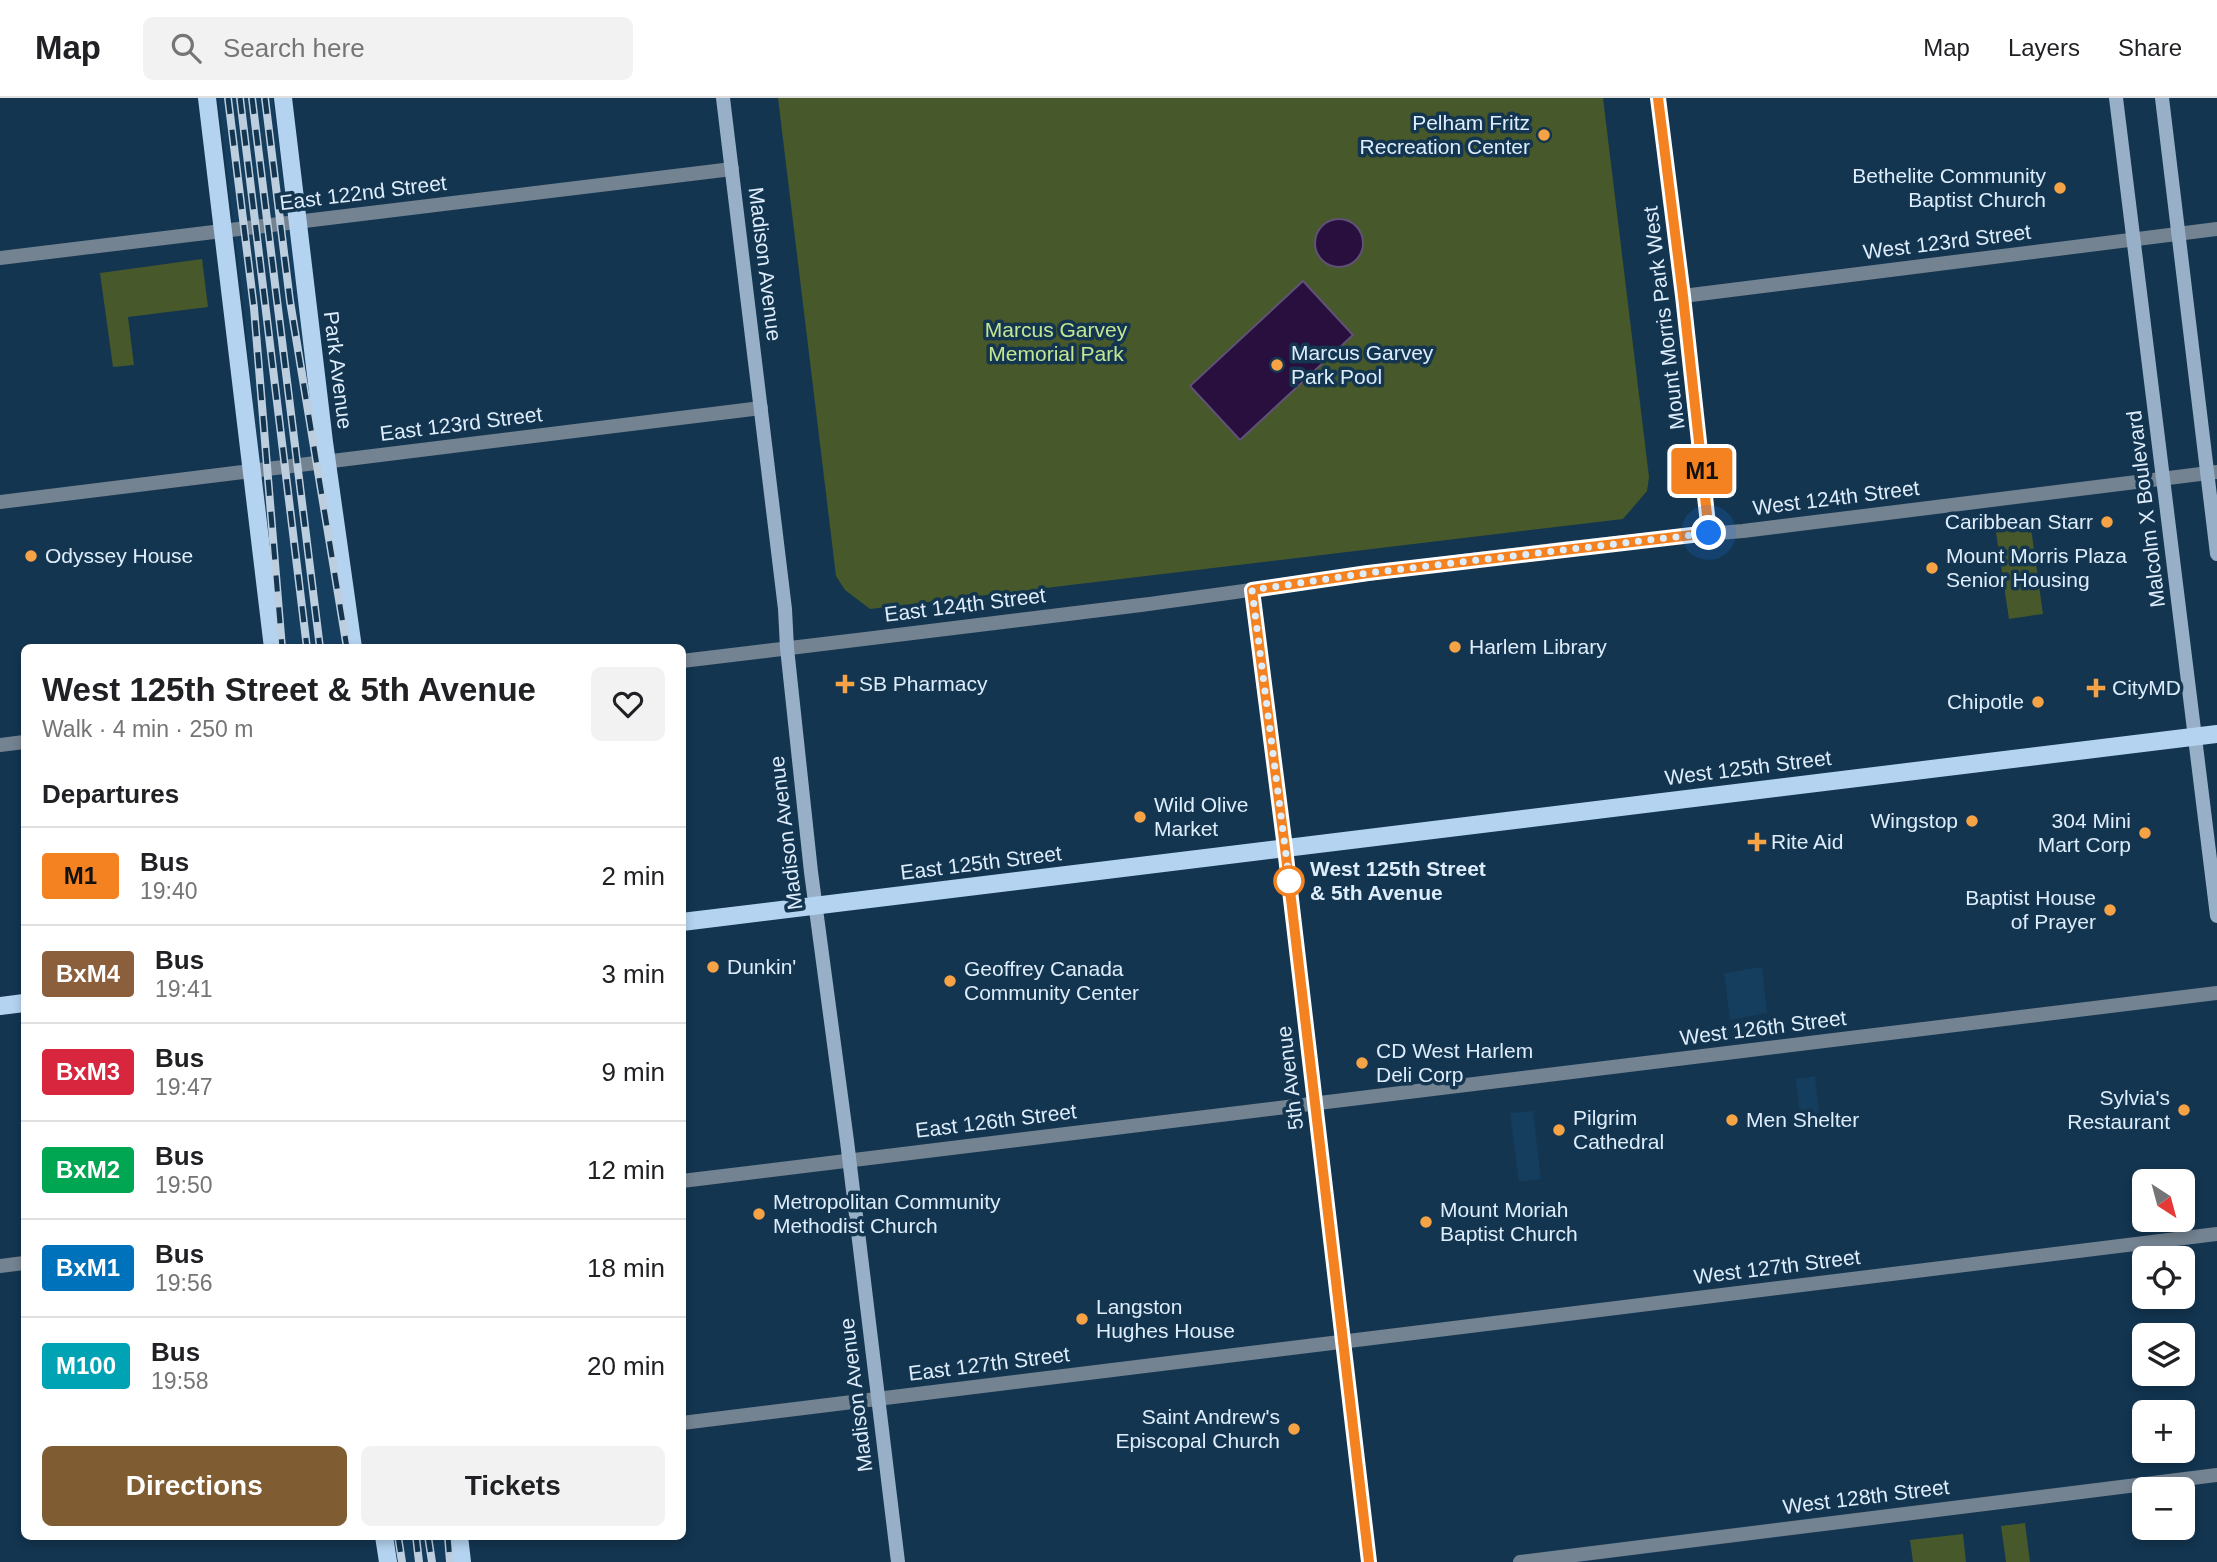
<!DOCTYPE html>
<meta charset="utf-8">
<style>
:root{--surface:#fff;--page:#f2f2f2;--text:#202124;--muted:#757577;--line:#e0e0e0;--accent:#805c33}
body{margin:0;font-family:Arial,sans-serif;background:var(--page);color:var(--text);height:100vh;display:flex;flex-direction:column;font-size:26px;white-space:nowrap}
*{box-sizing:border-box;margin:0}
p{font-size:23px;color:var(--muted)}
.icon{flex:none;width:38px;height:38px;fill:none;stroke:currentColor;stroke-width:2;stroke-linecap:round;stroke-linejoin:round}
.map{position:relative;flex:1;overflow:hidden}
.drawer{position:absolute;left:21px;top:546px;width:665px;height:896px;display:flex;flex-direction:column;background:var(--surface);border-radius:10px;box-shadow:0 4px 10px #0003}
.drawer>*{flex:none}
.badge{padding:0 14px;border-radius:5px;font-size:24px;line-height:46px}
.needle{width:46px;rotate:144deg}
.tools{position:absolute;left:2132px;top:1071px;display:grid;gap:14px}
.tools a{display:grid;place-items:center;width:63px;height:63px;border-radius:10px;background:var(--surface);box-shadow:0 4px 10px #0003;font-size:35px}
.you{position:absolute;width:35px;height:35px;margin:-18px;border:5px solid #fff;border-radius:50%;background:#1a73e8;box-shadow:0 0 0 10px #1a73e833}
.map>.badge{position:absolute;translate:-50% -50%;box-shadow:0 0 0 4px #fff}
h2{padding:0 21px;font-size:26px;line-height:63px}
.round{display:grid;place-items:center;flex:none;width:74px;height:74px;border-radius:10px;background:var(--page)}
.head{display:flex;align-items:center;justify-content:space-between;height:119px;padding:0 21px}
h1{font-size:33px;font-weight:700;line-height:52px}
.cta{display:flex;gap:14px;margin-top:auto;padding:14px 21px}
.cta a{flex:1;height:80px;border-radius:10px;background:var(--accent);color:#fff;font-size:28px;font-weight:700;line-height:80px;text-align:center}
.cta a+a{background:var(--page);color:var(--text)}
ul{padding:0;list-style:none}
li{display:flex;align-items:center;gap:21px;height:98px;padding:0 21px;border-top:2px solid var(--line)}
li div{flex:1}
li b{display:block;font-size:26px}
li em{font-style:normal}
li .badge{min-width:77px;font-weight:700;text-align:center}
header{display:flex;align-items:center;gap:42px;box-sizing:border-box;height:98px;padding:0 35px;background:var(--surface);border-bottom:2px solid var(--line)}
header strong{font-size:33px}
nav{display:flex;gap:38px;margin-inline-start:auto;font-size:24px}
.search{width:490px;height:63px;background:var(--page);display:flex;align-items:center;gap:18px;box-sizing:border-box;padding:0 24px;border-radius:10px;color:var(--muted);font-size:26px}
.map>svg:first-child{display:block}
.built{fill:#153d5e}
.green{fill:#47582a}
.water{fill:#290f3d;stroke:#5f5276;stroke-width:2}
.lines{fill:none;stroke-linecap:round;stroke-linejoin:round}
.minor{stroke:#748391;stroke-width:14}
.secondary{stroke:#98b0c7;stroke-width:14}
.primary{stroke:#b4d3f1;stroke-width:18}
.rail-casing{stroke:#bdcfdf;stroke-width:8}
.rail{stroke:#133550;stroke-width:5;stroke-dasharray:16;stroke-linecap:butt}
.line-casing{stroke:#fff;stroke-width:16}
.line{stroke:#f58220;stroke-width:10}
.walk{stroke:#deedfb;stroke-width:7;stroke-dasharray:0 12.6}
.poi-dot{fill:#f5a345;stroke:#133550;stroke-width:2.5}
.stop-dot{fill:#fff;stroke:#f58220;stroke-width:3.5}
.labels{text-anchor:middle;stroke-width:7;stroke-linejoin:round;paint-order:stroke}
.poi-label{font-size:21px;fill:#deedfb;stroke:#133550;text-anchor:start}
.street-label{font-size:21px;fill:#deedfb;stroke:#133550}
.park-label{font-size:21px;fill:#c4e691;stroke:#133550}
.stop-label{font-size:21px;font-weight:bold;fill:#deedfb;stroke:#133550;text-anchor:start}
</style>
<header>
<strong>Map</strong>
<div class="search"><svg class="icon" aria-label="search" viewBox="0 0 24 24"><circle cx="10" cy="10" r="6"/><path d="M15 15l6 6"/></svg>Search here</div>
<nav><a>Map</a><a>Layers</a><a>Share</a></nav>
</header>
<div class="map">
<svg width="2217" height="1464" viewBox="0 0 2217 1464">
<rect width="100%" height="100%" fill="#133550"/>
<path class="built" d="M218,0h55l26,207 51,342h-73l-33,-335z
M1762,869l5,46 -37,7 -6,-47z
M1815,978l4,37 -19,2 -4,-36z
M1533,1013l8,68 -22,3 -9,-69z
M391,1439h62l3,25h-62z"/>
<path class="green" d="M778,0h825l46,379 -2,14 -24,28 -753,90 -25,-19 -9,-14z
M202,161l6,48 -80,10 6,48 -21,2 -13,-94z
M2030,423l13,93 -34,5 -14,-93z
M2025,1425l5,39h-24l-5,-36z
M1963,1436l3,28h-53l-3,-22z"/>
<path class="water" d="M1315 145a24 24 0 1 1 48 0a24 24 0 1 1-48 0Z
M1303,183l50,54 -113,105 -50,-54z"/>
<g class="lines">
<path class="minor" d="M1658,0l25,198 26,237
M0,160l732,-89
M1683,198l534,-67
M0,404l761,-94
M682,563c153,-19 306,-36 459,-56 200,-27 401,-58 602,-74l474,-59
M0,647l24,-3
M682,1083l1535,-188
M0,1168l24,-3
M682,1325l1535,-189
M1520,1464l697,-87"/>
<path class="secondary" d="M723,0l62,511 2,39 24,224 36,269 51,421
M2116,0l101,818
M2162,0l55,456
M1252,492l33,258 84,714"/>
<path class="primary" d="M207,0l66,550
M283,0l41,344 29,206
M682,824l1535,-188
M0,908l24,-3
M384,1438l4,26
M459,1438l3,26"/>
<g class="rail-casing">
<path id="rail" d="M228,0l26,210 28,340
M240,0l67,550
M252,0l68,550
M265,0l25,203 57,347
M398,1438l4,26
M416,1438l3,26
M428,1438l4,26
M448,1438l2,26"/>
</g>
<use href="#rail" class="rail"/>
</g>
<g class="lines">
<g class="line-casing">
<path id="line" d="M1369,1464l-84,-714 -33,-258 116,-17 341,-40 -26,-237 -25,-198"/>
</g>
<use href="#line" class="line"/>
<path class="walk" d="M1289,783l1,5 -38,-296 116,-17 341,-40"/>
</g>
<g class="poi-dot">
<circle cx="1544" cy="37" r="7"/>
<circle cx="2060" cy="90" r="7"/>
<circle cx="1277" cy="267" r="7"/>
<circle cx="2107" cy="424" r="7"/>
<circle cx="31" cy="458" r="7"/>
<circle cx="1932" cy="470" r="7"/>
<circle cx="1455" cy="549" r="7"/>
<path d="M841.5 575.5h7v7h7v7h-7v7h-7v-7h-7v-7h7z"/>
<path d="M2092.5 579.5h7v7h7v7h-7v7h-7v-7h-7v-7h7z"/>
<circle cx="2038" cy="604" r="7"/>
<circle cx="1140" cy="719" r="7"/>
<circle cx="1972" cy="723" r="7"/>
<circle cx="2145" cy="735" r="7"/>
<path d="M1753.5 733.5h7v7h7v7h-7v7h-7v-7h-7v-7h7z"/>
<circle cx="2110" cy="812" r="7"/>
<circle cx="713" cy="869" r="7"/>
<circle cx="950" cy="883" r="7"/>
<circle cx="1362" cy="965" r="7"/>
<circle cx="2184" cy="1012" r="7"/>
<circle cx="1732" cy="1022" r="7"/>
<circle cx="1559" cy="1032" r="7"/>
<circle cx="759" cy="1116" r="7"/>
<circle cx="1426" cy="1124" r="7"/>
<circle cx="1082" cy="1221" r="7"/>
<circle cx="1294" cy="1331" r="7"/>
</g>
<circle class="stop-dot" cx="1289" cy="783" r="14"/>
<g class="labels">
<g class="poi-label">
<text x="1530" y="32" text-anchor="end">Pelham Fritz<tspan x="1530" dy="24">Recreation Center</tspan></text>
<text x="2046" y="85" text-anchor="end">Bethelite Community<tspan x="2046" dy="24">Baptist Church</tspan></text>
<text x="1291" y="262">Marcus Garvey<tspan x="1291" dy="24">Park Pool</tspan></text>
<text x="2093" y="431" text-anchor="end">Caribbean Starr</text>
<text x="45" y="465">Odyssey House</text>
<text x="1946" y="465">Mount Morris Plaza<tspan x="1946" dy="24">Senior Housing</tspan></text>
<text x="1469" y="556">Harlem Library</text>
<text x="859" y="593">SB Pharmacy</text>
<text x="2112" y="597">CityMD</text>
<text x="2024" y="611" text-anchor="end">Chipotle</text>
<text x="1154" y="714">Wild Olive<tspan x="1154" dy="24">Market</tspan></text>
<text x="1958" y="730" text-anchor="end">Wingstop</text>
<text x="2131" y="730" text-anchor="end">304 Mini<tspan x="2131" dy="24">Mart Corp</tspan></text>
<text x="1771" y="751">Rite Aid</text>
<text x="2096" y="807" text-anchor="end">Baptist House<tspan x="2096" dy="24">of Prayer</tspan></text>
<text x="727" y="876">Dunkin'</text>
<text x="964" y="878">Geoffrey Canada<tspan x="964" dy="24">Community Center</tspan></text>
<text x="1376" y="960">CD West Harlem<tspan x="1376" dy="24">Deli Corp</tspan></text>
<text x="2170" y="1007" text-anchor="end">Sylvia's<tspan x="2170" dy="24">Restaurant</tspan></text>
<text x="1573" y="1027">Pilgrim<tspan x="1573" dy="24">Cathedral</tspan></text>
<text x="1746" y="1029">Men Shelter</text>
<text x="773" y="1111">Metropolitan Community<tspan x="773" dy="24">Methodist Church</tspan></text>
<text x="1440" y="1119">Mount Moriah<tspan x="1440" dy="24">Baptist Church</tspan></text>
<text x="1096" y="1216">Langston<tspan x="1096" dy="24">Hughes House</tspan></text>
<text x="1280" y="1326" text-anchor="end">Saint Andrew's<tspan x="1280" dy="24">Episcopal Church</tspan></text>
</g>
<g class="street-label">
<text transform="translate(363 95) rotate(-7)" y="7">East 122nd Street</text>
<text transform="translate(1947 144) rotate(-7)" y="7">West 123rd Street</text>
<text transform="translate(765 166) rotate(83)" y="7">Madison Avenue</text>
<text transform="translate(1664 220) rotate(-97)" y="7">Mount Morris Park West</text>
<text transform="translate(338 272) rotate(83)" y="7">Park Avenue</text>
<text transform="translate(461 326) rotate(-7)" y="7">East 123rd Street</text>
<text transform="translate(1836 400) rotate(-7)" y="7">West 124th Street</text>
<text transform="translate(2146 411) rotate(-97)" y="7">Malcolm X Boulevard</text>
<text transform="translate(965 507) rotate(-7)" y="7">East 124th Street</text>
<text transform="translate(1748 670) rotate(-7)" y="7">West 125th Street</text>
<text transform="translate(786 735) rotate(-97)" y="7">Madison Avenue</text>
<text transform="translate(981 765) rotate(-7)" y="7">East 125th Street</text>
<text transform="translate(1763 930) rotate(-7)" y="7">West 126th Street</text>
<text transform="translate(1290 980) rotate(-97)" y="7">5th Avenue</text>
<text transform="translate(996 1023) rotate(-7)" y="7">East 126th Street</text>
<text transform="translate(1777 1169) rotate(-7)" y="7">West 127th Street</text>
<text transform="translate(989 1266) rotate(-7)" y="7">East 127th Street</text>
<text transform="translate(856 1297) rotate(-97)" y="7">Madison Avenue</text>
<text transform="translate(1866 1399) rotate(-7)" y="7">West 128th Street</text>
</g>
<g class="park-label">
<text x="1056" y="239">Marcus Garvey<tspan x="1056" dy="24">Memorial Park</tspan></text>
</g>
<g class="stop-label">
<text x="1310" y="778">West 125th Street<tspan x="1310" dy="24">&amp; 5th Avenue</tspan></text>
</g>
</g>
</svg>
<div class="tools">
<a><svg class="needle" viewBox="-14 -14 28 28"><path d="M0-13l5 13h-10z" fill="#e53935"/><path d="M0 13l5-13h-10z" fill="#757577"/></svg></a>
<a><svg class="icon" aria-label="locate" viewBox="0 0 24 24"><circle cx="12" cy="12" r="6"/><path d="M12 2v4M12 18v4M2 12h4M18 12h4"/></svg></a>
<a><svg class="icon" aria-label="layers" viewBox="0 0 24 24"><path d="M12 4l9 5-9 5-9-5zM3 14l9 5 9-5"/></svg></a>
<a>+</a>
<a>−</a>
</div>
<div class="you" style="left:1709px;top:435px"></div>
<b class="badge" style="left:1702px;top:373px;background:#f58220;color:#111">M1</b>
<section class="drawer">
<div class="head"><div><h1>West 125th Street &amp; 5th Avenue</h1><p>Walk · 4 min · 250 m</p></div><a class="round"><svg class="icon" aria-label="heart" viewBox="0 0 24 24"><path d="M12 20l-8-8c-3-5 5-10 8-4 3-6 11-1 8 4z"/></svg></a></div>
<h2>Departures</h2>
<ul>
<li><span class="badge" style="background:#f58220;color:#111">M1</span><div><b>Bus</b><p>19:40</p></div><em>2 min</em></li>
<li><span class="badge" style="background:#8b5e3c;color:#fff">BxM4</span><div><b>Bus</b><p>19:41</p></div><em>3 min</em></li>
<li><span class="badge" style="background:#d7263d;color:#fff">BxM3</span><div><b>Bus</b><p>19:47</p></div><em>9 min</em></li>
<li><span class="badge" style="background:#00a651;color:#fff">BxM2</span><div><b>Bus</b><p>19:50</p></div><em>12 min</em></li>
<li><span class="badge" style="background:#0072bc;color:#fff">BxM1</span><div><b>Bus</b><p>19:56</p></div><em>18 min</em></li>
<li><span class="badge" style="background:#00a3b4;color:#fff">M100</span><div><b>Bus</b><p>19:58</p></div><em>20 min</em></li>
</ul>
<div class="cta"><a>Directions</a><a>Tickets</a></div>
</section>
</div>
